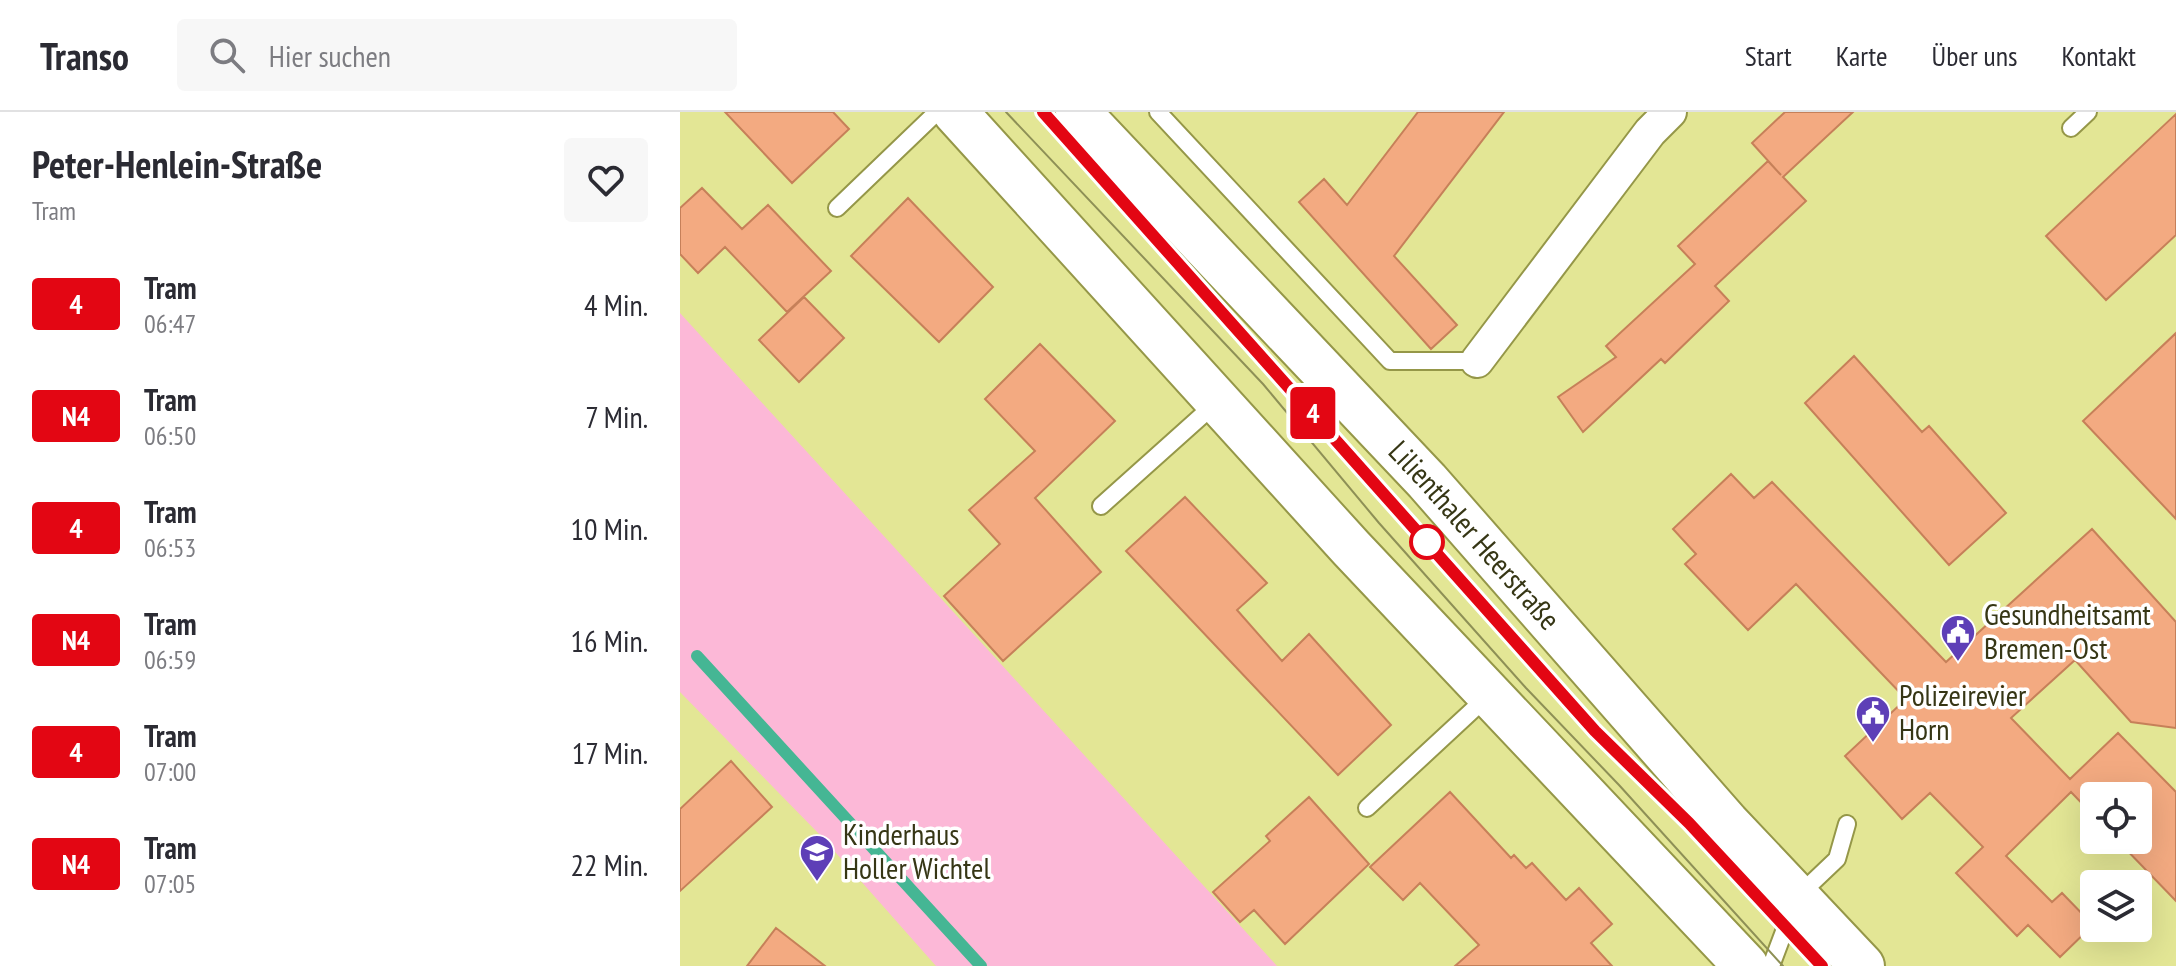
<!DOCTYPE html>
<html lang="de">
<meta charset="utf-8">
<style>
:root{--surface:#fff;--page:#f7f7f7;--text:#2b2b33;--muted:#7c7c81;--line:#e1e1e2}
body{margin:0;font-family:"PT Sans Narrow",sans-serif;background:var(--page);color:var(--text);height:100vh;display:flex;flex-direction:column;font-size:30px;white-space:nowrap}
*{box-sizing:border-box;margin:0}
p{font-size:26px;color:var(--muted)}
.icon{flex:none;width:44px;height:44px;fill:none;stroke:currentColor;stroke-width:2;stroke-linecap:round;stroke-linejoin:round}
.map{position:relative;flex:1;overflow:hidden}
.drawer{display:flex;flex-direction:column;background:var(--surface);width:680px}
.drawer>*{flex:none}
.badge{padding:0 16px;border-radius:6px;font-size:28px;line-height:52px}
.controls{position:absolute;left:1400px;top:670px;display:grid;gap:16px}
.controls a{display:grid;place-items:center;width:72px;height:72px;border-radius:8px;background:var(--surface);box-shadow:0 8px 32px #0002;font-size:40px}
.map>.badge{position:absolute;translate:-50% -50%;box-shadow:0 0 0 4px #fff}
.round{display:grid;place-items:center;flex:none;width:84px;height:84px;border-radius:8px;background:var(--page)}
.overview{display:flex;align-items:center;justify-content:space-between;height:136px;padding:0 32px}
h1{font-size:38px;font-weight:700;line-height:60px}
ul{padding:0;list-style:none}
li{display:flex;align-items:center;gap:24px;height:112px;padding:0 32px}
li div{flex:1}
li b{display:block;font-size:30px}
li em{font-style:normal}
li .badge{min-width:88px;font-weight:700;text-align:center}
header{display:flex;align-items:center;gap:48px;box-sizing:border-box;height:112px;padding:0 40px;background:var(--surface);border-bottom:2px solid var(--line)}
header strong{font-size:38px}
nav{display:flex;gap:44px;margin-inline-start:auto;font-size:28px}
.search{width:560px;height:72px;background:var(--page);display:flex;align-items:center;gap:20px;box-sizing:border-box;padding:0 28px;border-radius:8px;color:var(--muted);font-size:30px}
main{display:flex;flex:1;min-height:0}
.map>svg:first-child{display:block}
.green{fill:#fcb8d7}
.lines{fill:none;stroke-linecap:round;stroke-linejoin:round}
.stream{stroke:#45b694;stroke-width:12}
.building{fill:#f3aa81;stroke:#c68059;stroke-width:2}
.service-casing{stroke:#959748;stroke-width:20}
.minor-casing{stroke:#959748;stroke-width:36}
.secondary-casing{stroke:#959748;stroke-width:48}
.service{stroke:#fff;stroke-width:16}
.minor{stroke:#fff;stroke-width:32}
.secondary{stroke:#fff;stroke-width:44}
.tram{stroke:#8e9056;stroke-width:2}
.line-casing{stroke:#fff;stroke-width:18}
.line{stroke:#e30613;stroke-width:12}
.stop-dot{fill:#fff;stroke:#e30613;stroke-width:4}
.labels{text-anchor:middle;stroke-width:7;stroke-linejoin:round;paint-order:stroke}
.street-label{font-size:30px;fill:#363615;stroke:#fff}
.poi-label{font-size:30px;fill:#363615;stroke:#fff;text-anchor:start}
</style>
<header>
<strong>Transo</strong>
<div class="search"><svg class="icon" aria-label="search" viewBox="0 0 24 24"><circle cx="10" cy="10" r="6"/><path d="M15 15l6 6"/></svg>Hier suchen</div>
<nav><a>Start</a><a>Karte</a><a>Über uns</a><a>Kontakt</a></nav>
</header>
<main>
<section class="drawer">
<div class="overview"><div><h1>Peter-Henlein-Straße</h1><p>Tram</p></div><a class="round"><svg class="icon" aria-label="heart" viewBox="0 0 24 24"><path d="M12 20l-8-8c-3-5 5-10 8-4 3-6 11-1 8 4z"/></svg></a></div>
<ul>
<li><span class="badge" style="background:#e30613;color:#fff">4</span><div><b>Tram</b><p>06:47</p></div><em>4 Min.</em></li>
<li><span class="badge" style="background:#e30613;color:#fff">N4</span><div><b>Tram</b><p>06:50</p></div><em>7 Min.</em></li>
<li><span class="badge" style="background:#e30613;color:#fff">4</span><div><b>Tram</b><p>06:53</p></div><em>10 Min.</em></li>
<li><span class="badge" style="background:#e30613;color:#fff">N4</span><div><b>Tram</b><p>06:59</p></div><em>16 Min.</em></li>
<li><span class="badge" style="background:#e30613;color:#fff">4</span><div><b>Tram</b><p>07:00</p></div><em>17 Min.</em></li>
<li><span class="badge" style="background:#e30613;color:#fff">N4</span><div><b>Tram</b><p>07:05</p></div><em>22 Min.</em></li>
</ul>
</section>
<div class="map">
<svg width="1496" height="854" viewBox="0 0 1496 854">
<rect width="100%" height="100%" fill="#e3e695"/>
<path class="green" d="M0,201l597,653h-341l-115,-130 -141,-144z"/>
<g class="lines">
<path class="stream" d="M17,544l284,310"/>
</g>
<path class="building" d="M45,0h108l16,17 -57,54z
M738,0h86l-110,144 63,69 -26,24 -132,-147 25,-23 23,26z
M1105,0h68l-70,65 23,24 -91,85 14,15 -64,62 -4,-4 -78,73 -25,-35 58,-40 -10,-11 89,-82 -17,-18 90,-85 13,14 -29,-32z
M1496,2v121l-70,65 -60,-64z
M22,76l40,41 26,-24 63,66 -44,41 -62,-65 -27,26 -18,-19v-46z
M228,86l85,89 -54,55 -88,-86z
M124,185l40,41 -45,44 -40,-42z
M1496,221v186l-93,-98z
M360,232l75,77 -80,77 66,74 -98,89 -59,-65 56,-52 -31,-34 66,-59 -50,-52z
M1174,244l68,76 7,-6 77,87 -57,52 -144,-162z
M1051,362l23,24 18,-16 174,180 146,-133 84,93v106l-45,-6 -56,-62 -64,58 59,61 48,-46 58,59v109l-59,-61h21v-44h-44v20l-23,-24 -65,64 46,46 10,-9 31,32 -33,32 -32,-32 -11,11 -61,-63 27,-26 -53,-54 -28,26 -57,-63 61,-57 -110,-115 -48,46 -63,-66 11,-10 -23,-25z
M505,385l82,86 -30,27 45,51 27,-27 82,91 -53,50 -212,-224z
M51,649l41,46 -92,84v-82z
M770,680l61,66 3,-3 12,13 6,-5 34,37 13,-12 33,36 -21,19 21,23h-157l24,-21 -59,-62 -17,17 -33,-33z
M629,685l60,67 -84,80 -31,-34 -14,12 -27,-30 57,-51 -4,-5z
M96,816l49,38h-78z"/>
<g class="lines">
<g class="service-casing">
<path id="service" d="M478,0l232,249h87
M1391,16l17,-16
M157,96l100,-96
M421,394l115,-103
M687,696l122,-113
M1091,854l26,-69 40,-38 10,-35"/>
</g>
<g class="minor-casing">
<path id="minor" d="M797,249l173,-229 20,-20"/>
</g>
<g class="secondary-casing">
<g id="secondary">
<path d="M275,0l396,436 395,418"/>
<path id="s1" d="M398,0l349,369 300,342 135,143"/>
</g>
</g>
<use href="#service" class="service"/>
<use href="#minor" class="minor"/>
<use href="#secondary" class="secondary"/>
<path class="tram" d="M326,0l257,272 116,139 147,165 93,97 164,181
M363,0l552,619 94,92 133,143"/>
</g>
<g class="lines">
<g class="line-casing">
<path id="line" d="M363,0l552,619 94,92 133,143"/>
</g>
<use href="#line" class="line"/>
</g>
<defs>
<g id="civic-pin" transform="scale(1.8)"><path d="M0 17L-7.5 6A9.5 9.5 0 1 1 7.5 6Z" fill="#5e3fb7" stroke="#fff"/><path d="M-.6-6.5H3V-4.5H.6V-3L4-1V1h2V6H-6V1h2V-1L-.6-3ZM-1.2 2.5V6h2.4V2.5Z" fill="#fff"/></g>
<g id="school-pin" transform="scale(1.8)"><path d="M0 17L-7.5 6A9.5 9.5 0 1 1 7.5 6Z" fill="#5e3fb7" stroke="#fff"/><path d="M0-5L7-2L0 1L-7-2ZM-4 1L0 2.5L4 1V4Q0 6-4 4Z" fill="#fff"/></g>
</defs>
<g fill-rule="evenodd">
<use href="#civic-pin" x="1278" y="520"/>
<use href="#civic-pin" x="1193" y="601"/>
<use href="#school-pin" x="137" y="740"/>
</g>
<circle class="stop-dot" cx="747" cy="430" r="16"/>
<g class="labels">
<g class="street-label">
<text dy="10" stroke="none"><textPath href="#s1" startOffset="580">Lilienthaler Heerstraße</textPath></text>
</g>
<g class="poi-label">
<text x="1304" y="513">Gesundheitsamt<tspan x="1304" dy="34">Bremen-Ost</tspan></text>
<text x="1219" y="594">Polizeirevier<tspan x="1219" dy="34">Horn</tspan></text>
<text x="163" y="733">Kinderhaus<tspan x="163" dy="34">Holler Wichtel</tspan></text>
</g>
</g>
</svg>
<div class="controls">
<a><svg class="icon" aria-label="locate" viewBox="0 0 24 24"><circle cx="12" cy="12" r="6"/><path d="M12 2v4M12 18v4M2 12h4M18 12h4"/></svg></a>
<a><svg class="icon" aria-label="layers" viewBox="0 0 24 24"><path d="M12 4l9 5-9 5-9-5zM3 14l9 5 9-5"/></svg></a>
</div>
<b class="badge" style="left:633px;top:301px;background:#e30613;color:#fff">4</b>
</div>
</main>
